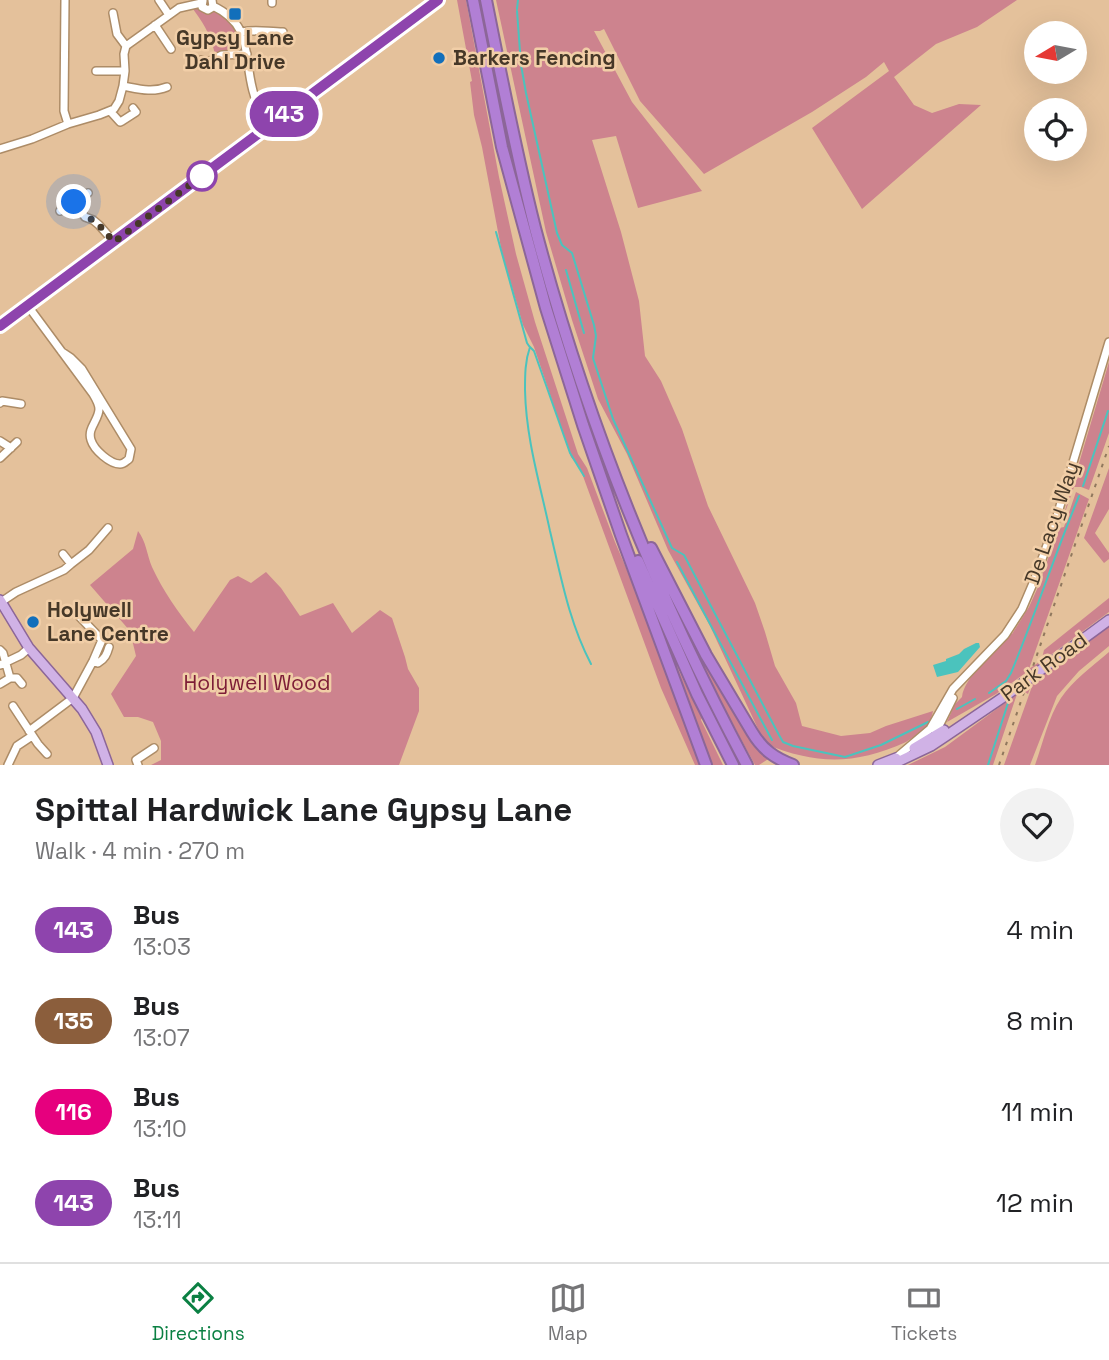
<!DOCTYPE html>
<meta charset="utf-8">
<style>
:root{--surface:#fff;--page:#f2f2f2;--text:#202124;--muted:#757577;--line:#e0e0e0;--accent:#0b8043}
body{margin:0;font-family:"Space Grotesk",sans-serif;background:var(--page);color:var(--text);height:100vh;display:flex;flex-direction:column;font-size:26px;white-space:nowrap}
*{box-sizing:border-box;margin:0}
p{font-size:23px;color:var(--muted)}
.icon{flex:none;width:38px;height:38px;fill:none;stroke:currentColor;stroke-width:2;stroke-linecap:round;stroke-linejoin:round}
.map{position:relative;height:765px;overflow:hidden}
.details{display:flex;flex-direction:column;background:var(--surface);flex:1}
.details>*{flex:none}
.badge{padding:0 14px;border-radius:23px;font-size:24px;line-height:46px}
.needle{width:46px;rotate:260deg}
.tools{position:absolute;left:1024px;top:21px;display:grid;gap:14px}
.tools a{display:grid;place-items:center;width:63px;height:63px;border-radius:50%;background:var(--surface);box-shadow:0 7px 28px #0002;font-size:35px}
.you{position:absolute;width:35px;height:35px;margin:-18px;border:5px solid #fff;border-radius:50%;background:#1a73e8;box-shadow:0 0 0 10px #1a73e833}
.map>.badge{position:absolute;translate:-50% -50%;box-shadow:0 0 0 4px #fff}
.round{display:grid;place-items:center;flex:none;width:74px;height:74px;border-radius:37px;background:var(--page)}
.head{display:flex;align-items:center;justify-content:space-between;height:119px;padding:0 35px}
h1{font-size:33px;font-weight:800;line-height:52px}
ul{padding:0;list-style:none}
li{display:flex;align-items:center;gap:21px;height:91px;padding:0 35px}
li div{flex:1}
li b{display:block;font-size:26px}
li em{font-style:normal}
li .badge{min-width:77px;font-weight:700;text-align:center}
.tab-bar{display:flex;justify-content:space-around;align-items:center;height:98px;border-top:2px solid var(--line);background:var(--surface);font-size:19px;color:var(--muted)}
.tab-bar a{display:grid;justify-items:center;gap:4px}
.tab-bar .selected{color:var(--accent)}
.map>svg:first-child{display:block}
.green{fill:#cd838e}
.water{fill:#4bc3bd}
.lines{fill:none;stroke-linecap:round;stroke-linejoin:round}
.stream{stroke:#4bc3bd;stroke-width:2}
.minor-casing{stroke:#ad8c67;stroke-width:10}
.major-casing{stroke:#8c6698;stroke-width:12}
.highway-casing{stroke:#8c6698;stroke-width:14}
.minor{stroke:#fff;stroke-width:7}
.major{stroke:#d0b2e6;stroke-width:9}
.highway{stroke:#b17fd5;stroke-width:10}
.rail{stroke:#90785e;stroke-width:2;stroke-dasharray:3.5 7;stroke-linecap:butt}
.line-casing{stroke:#fff;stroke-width:16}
.line{stroke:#8e44ad;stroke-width:10}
.walk{stroke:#463828;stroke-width:7;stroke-dasharray:0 12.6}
.poi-dot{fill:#126fbb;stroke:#f1cea7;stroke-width:2.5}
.stop-dot{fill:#fff;stroke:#8e44ad;stroke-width:3.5}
.labels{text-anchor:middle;stroke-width:5;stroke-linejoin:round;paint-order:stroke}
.poi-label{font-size:21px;font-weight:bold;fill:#463828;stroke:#f1cea7;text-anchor:start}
.street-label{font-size:21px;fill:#463828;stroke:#f1cea7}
.park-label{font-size:21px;fill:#7d1d37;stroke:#f1cea7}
</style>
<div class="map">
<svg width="1109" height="765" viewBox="0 0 1109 765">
<rect width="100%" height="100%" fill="#e4c19b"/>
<path class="green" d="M457,0h9l33,177 17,77 19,68 43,132 9,14 28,74 32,75 54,148h-6l-34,-77 -81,-220 -9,-11 -37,-110 -11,-22 -21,-72 -20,-106 -8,-32 -4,-33 2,-1z
M496,0h521l-40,27 -41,17 -42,33 20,28 18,8 27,-9 22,1 -119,104 -50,-81 77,-57 -5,-9 -18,15 -54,35 -108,62 -64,-73 -36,-72 -4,2h-6l38,71 70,89 -64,17 -22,-72 -24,4 29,92 18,69 6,55 16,25 21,48 26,77 47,97 10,29 10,34 21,37 6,23 39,10 29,-3 16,-7 47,-15c-3,17 -14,23 -27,31 -52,23 -88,23 -141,2l-55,-118 -42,-76 -41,-96 -29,-55 -26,-79 -26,-88z
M190,5l40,10 16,37 -13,-1 -18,3c-5,-21 -12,-32 -25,-49z
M1109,362v71l-20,57 -8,-3h-7l-13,37z
M1109,468v41l-14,24 14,20v6l-5,4 -20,-25z
M1076,492l13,7 -60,170 10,-7 -11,32 -6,-4 5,-18 -31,22 -49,28 8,-18 7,-7c2,-21 36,-47 48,-64l2,1 17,-27 9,-20 21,-59 5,-1z
M138,531c8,10 9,24 14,36 11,24 26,45 42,65l36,-52 8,-4 13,7 15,-11 15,16 19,28 33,-13 19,30 28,-23 12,8 13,39 3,12 11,19v23l-20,54h-248l10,-5v-19l-8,-19 -15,-5h-14l-13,-23 25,-38 -6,-25 -40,-46 43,-36z
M665,584l51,96 40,67 14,11 -11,7h-4l-37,-68z
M1109,598v14l-68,50 3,-12z
M1109,625v21l-30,25 -22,25 -27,69h-26l31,-87z
M660,632l42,86 -1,2 22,45h-13z
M1109,652v113h-74c8,-22 13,-47 26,-67 12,-18 32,-32 48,-46z
M1017,694l-24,71h-85l37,-18z"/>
<path class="water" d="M976,643h3l1,4 -22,25 -21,5 -4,-12 13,-4v-2l13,-5 5,-5z"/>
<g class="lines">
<path class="stream" d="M517,9l1,-9
M517,11l4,54 5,28 31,140 5,12 10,8 22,72 2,11 -3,22 20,61 59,129 12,7 95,180 4,7 10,4 52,11 36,-12 47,-23
M496,232l31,111 2,3 5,5 36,102 14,23
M566,270l18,63
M530,347c-5,14 -5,28 -5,43 1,49 15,94 25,141 11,46 19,91 41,133
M1083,486l25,-75
M677,562l95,178
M989,693l17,-12 5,-8c24,-58 44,-119 68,-177
M957,709l18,-10
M988,765l20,-62"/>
<g class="minor-casing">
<path id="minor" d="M65,0l-1,111 4,13
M159,0l10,15
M203,1l-1,6 6,3 5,-3 -1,-7
M272,3v-3
M213,6c40,19 30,48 40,85 3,13 8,23 16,34
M113,13l4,21 9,12
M155,25l16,24
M242,32c14,-3 26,0 41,0
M201,60l7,2 14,-7 25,-1
M96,71h29
M123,86c16,3 29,7 44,1
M110,111l10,11 2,-1 14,-9 -3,-4
M0,149l32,-10 36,-15 31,-9 15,-6 5,-8 4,-15 2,-15 -1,-17 2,-8 53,-38 22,-5
M74,202l11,15 8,3 6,5 15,17
M60,211l28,-18
M28,306l65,88c3,5 6,10 6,15 0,11 -12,19 -8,31 3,10 19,24 29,24 4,0 6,-3 9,-5l2,-10 -49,-80 -11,-11 -9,-6
M0,326l438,-326
M0,403l2,-2 19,3
M0,441l11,7
M0,458l17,-16
M63,554l8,10 18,-14 19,-22
M1,602l15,-10 48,-22 7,-6
M0,650l3,3 7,25 -10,6
M93,661l5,2c7,-4 9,-9 11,-16
M0,665l21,-10 8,-7
M10,678h7l5,6
M13,706l25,38 9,10
M29,731l44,-33 20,-37 9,-21 -27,-28
M935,734l18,-36
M897,757l33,-28 23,-40 52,-54 17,-26 12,-28 20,-55 55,-184
M8,765l9,-19 15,-10
M138,765l-2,-5 18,-12"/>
</g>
<g class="major-casing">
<path id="major" d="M0,600l29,48 53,61 14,23 12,33
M914,748l30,-18
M878,765l18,-7
M891,765l40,-19 15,-10 62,-42 101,-74"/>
</g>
<g class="highway-casing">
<path id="highway" d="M473,0l29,147 44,161 37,117 38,110 85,230
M486,0c15,76 30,153 49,228 49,186 121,367 212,537
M651,548l55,107 46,77c10,17 22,26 41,33
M638,561l59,133 36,71"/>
</g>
<use href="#minor" class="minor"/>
<use href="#major" class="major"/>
<use href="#highway" class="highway"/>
<path class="rail" d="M999,765l110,-319"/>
</g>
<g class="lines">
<g class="line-casing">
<path id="line" d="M0,326l438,-326"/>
</g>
<use href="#line" class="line"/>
<path class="walk" d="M74,202l11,15 8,3 6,5 15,17 97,-73 -9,7"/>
</g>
<g class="poi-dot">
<rect x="228" y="7" width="14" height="14" rx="3.5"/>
<circle cx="439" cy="58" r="7"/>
<circle cx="33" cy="622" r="7"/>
</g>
<circle class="stop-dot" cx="202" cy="176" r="14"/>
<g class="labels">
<g class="poi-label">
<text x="235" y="45" text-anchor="middle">Gypsy Lane<tspan x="235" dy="24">Dahl Drive</tspan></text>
<text x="453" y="65">Barkers Fencing</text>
<text x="47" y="617">Holywell<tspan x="47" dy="24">Lane Centre</tspan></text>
</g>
<g class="street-label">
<text transform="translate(1052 523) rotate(-71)" y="7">De Lacy Way</text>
<text transform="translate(1044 667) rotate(-36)" y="7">Park Road</text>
</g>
<g class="park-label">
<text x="257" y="690">Holywell Wood</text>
</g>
</g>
</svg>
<div class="tools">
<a><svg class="needle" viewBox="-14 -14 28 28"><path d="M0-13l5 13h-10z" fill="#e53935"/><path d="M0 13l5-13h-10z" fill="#757577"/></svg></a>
<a><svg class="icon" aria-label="locate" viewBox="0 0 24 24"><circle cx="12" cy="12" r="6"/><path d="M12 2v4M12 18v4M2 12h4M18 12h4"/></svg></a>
</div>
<div class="you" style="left:74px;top:202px"></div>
<b class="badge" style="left:284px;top:114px;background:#8e44ad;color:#fff">143</b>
</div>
<section class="details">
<div class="head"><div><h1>Spittal Hardwick Lane Gypsy Lane</h1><p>Walk · 4 min · 270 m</p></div><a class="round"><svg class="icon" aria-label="heart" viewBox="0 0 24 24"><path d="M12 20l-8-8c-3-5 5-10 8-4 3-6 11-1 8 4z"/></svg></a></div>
<ul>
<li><span class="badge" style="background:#8e44ad;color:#fff">143</span><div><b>Bus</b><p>13:03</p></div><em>4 min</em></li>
<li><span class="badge" style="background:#8b5e3c;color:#fff">135</span><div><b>Bus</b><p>13:07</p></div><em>8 min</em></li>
<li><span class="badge" style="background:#e6007e;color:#fff">116</span><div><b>Bus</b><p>13:10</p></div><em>11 min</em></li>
<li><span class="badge" style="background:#8e44ad;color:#fff">143</span><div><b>Bus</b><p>13:11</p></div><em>12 min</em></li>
</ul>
</section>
<nav class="tab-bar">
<a class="selected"><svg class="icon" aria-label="directions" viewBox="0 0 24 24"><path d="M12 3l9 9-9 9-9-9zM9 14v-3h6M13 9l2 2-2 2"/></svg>Directions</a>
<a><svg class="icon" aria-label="map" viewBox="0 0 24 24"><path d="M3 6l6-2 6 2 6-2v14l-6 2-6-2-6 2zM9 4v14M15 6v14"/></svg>Map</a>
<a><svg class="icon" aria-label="tickets" viewBox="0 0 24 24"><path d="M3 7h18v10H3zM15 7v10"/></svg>Tickets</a>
</nav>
